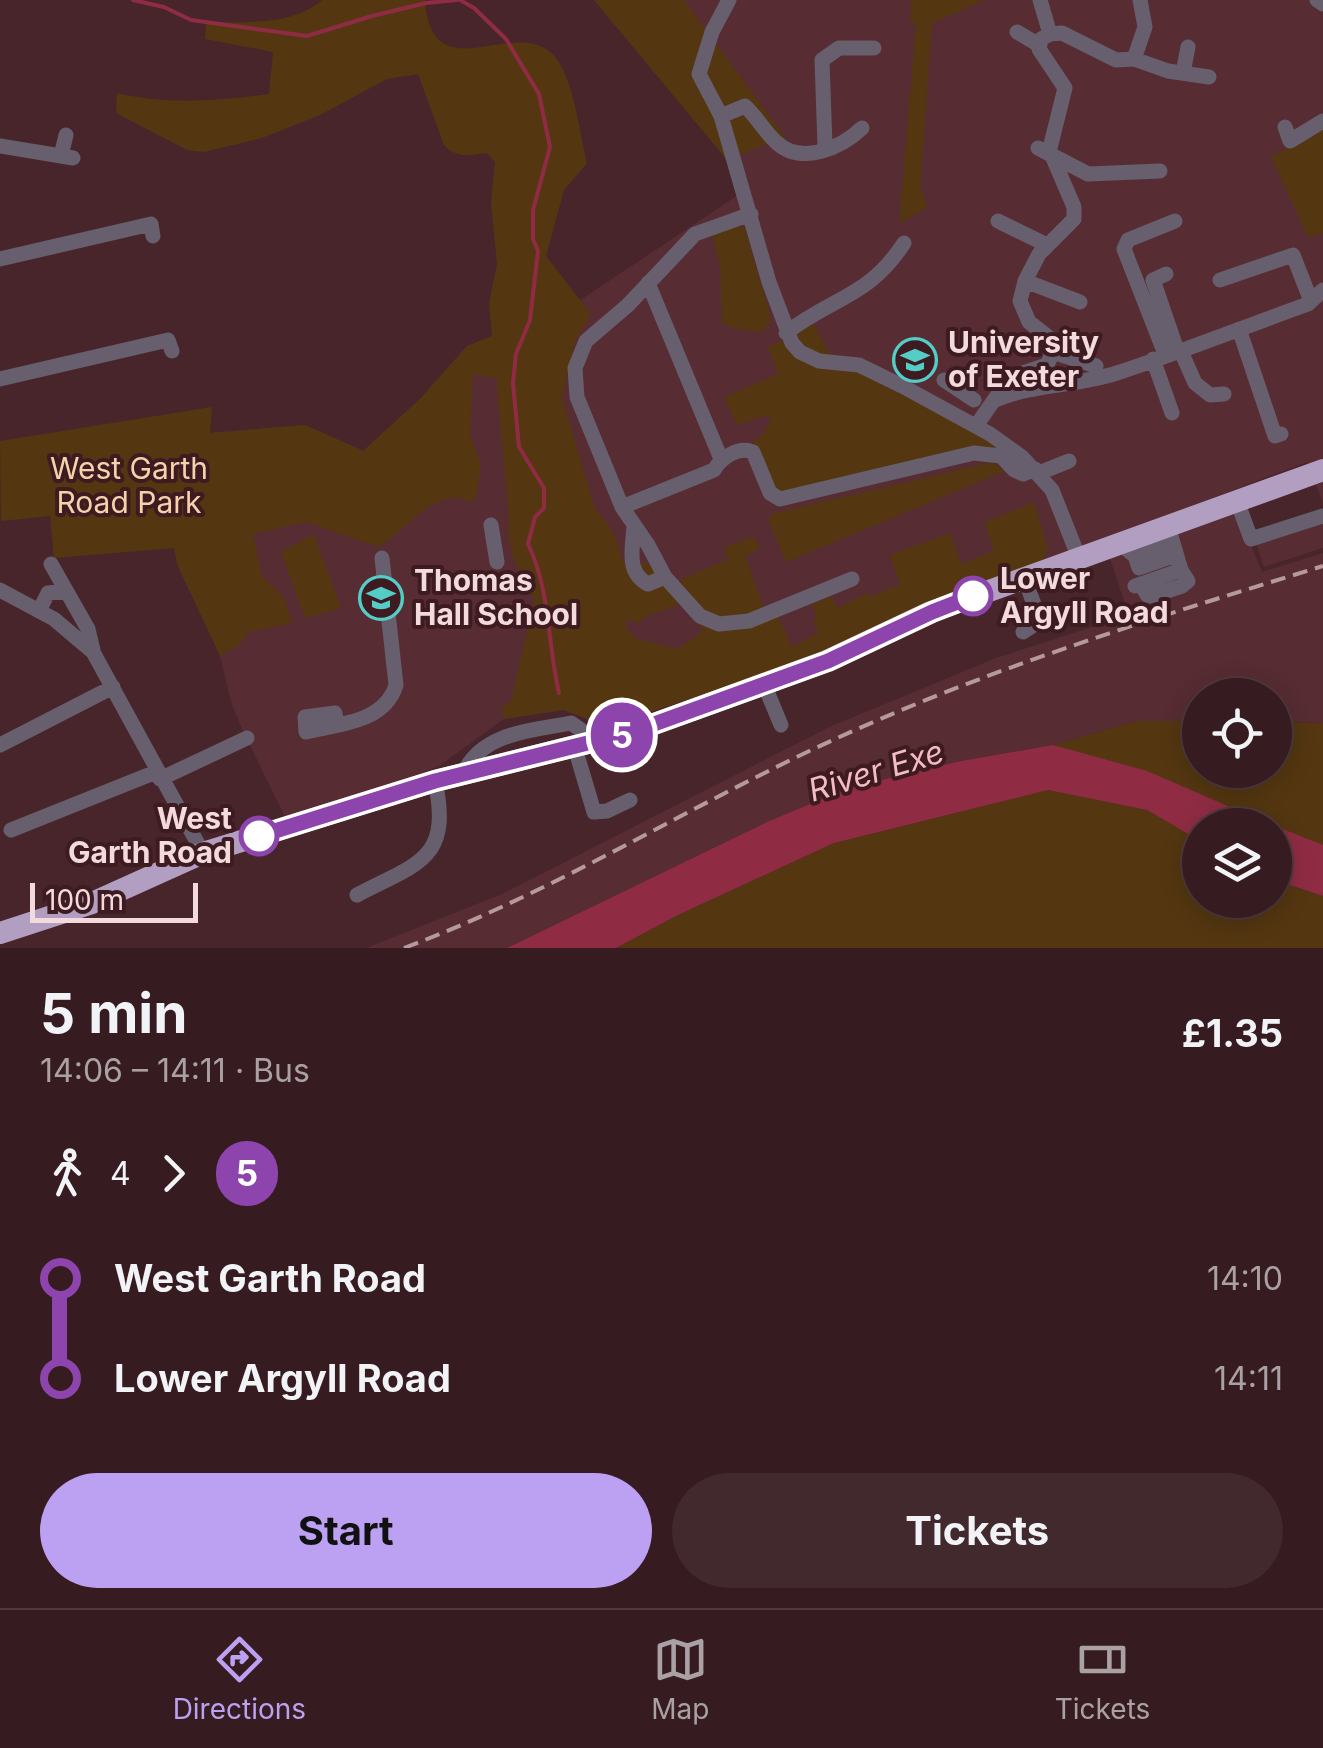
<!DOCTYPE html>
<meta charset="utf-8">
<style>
:root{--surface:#361c20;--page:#41292d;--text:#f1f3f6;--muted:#aaa1a5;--line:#503a3e;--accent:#bca0f2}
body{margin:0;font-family:Inter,sans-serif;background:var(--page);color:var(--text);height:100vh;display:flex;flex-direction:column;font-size:38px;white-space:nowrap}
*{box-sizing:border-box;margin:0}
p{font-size:32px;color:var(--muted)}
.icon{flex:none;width:55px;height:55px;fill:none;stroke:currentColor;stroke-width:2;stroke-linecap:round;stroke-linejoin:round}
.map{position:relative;height:948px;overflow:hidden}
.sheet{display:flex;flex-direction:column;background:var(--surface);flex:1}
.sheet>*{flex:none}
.badge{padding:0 20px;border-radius:32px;font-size:35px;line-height:65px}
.controls{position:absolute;left:1182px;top:678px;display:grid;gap:20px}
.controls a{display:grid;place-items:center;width:110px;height:110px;border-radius:50%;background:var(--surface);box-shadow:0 5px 25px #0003,0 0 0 2px var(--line);font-size:50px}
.scale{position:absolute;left:30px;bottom:25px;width:168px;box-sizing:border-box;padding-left:10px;border:5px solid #f2dadd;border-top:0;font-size:28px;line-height:35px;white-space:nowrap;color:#f2dadd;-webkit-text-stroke:8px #3d1b21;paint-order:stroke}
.map>.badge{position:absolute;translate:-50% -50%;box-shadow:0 0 0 5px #fff}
.legs{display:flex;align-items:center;gap:15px;height:110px;padding:0 40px;font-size:32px}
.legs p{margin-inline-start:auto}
.summary{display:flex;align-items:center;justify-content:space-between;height:170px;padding:0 40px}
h1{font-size:55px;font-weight:700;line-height:75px}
.action{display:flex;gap:20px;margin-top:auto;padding:20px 40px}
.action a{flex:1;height:115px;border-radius:60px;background:var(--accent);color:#111;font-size:40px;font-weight:700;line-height:115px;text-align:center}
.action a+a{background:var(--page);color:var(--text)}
ul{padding:0 40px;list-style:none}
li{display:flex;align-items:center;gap:35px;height:100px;font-size:38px}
li i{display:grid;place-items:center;width:15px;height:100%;margin:0 12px;background:currentColor}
li i::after{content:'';width:25px;height:25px;margin:-12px;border:8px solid;border-radius:50%;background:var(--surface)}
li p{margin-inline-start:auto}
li:first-child i{background:linear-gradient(#0000 50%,currentColor 0)}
li:last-child i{background:linear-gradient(currentColor 50%,#0000 0)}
.menu{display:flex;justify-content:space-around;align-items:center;height:140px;border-top:2px solid var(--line);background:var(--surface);font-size:28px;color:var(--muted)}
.menu a{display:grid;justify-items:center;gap:5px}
.menu .selected{color:var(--accent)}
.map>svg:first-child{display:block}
.built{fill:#572c33}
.green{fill:#543711}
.water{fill:#8f2c44}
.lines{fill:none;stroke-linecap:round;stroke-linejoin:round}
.stream{stroke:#8f2c44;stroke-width:4}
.minor{stroke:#675f6e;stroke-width:15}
.highway{stroke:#b19ec0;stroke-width:22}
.rail{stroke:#b5999d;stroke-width:4;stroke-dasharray:15 8;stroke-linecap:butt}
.line-1-casing{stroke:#fff;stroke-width:22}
.line-1{stroke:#8e44ad;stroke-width:15}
.stop-1-dot{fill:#fff;stroke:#8e44ad;stroke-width:5}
.labels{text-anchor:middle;stroke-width:8;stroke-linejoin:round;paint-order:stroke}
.poi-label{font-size:30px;font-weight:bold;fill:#f2dadd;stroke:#3d1b21;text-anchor:start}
.park-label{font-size:30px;fill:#f5d2aa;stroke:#3d1b21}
.stop-label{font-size:30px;font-weight:bold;fill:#f2dadd;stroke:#3d1b21;text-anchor:start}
.water-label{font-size:32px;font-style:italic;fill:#f4bbc2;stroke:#3d1b21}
</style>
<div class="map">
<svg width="1323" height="948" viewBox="0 0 1323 948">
<rect width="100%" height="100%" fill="#48252b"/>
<path class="built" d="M684,0h639v503l-16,-41 -397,151 -93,44 -210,69 -44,-16 -59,9 -65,47 -35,15 -118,38 -43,-88 -11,-26 -12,-49 -43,-92 32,-131 96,-8 59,26 57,-53 46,-52 36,-13 5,15 230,-153 -17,-90 -67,-89z
M1235,506l27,66 61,-19v170l-48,-1v-27h-75v26h-63l-84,24 -92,16 -113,27 -81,34 -260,126h-141l136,-54 327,-167 167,-69 133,-43 -21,-62z
M1323,513v35l-59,19 -11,-32z"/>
<path class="green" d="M322,0h103c7,101 102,2 136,66 14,25 19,69 26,97l-23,27 -18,66 45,58 -16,28 -13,55 32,109 20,28 10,30 26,-1 29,42 -33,11 -7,7 -13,-4v9l10,11 41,10 25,-17 -3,-22 -19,-30 48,-21 -4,-11 29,-12 7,12 -15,8 23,64 10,-4 14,31 26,-14 -5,-14 4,-2 -5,-12 18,-9 8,12 30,-16 2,5 30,-13 -10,-29 60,-22 11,31 33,-13 -10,-29 50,-20 14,48 -6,12 -225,95 -210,69 -44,-16 -59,9 -3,-11 10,-7 23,-101c-14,-24 -29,-53 -25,-81l-13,-141 -23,-4 -3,61 11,30 -6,37c-7,-1 -17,-5 -24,-4 -27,4 -50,35 -72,49l-73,-25 -53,12 9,43 22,20 8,26 -43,9 -10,13 -19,11 -43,-92 -3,-16 -120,10 -4,-42 -49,5 -1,-80 212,-34 -2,26 95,-8 58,26 58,-53 46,-52 25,-10 -3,-33 8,-39 -6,-62 4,-40 -8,-9c-17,2 -30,6 -43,-8l-26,-71 -31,5 -67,36 -58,23 -58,14 -17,-2 -71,-37 1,-20c49,12 102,8 152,1l4,-42 -68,-13 1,-16c39,-2 85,4 116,-23z
M594,0h90l101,137 -58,23z
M911,0h74l-53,23 -12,164 7,20 -28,17 17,-200 -6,-2z
M1323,128v105l-15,4 -37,-80z
M736,226l10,3c6,32 19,61 25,93l-9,10 -26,-3 -14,-6 -2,-57 -9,-35z
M810,318l19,34 1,15 27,5 144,74 1,7 -216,42 -13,-7 -20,-47 10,-7 7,-13 -2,-6 -31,10 -13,-28 54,-23 -10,-27 13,-6 6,1 8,-14z
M992,462l13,9 -219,91 -18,-42 4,-6z
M314,534l27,74 -36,10 -24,-66z
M1137,721h63v49h75v-48l48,1v122l-19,-5 -72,-33 -179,-62z
M1048,790l99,20 53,31v59h75v-20l48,16v52h-707l62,-33 156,-72z"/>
<path class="water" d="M1053,745l94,26 125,54h-72v16l-53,-31 -99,-20 -214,53 -156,72 -62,33h-109l260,-126 81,-34 113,-27z
M1275,826l48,19v51l-48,-16z"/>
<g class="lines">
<path class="stream" d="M133,0l31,7 27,13 116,16 65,-20 54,-13 31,-3
M460,0l14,8 32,31 33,55 11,53 -17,63v29l5,12 -8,69 -14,34 -3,29 6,64 25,41v20l-9,9 -7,27c23,48 19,98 31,149"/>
<path class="minor" d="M729,0l-17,32 -13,42 22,42 48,166 23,61 8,9 19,9 40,4 43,21 88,48 32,23 30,33 27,68
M1040,0l10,34
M1317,0l6,4
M1017,32l22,13
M1134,59l11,-32 -5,-27
M1183,73l5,-26
M721,116l24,-10c12,11 19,25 31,36 25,24 65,6 86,-14
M1285,127l5,14 33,-20
M0,146l73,12
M1038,148l50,26 72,-3
M822,150l3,-4 -3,-86 17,-12h35
M1049,152l16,-64 -26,-39 2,-10 9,-5 12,-1 54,27 18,-1 34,12 41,6
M61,156l5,-21
M751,214l-56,20 -67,71 -42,36 -11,27 2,29 45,110 26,38 17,32 35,39 19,8 30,-3 103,-42
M998,221l49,24
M0,259l151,-35 2,12
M1166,274l-13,6 24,70
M1220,280l73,-25 18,46
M1025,281l55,21
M648,283l73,176
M1239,329l36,107 6,-2
M786,333c47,-36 83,-36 118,-90
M1180,349l15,34 15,12 14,-1
M1053,352l-1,-12 -23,-18 -9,-21 5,-20 14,-27 35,-35v-12l-21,-49
M1165,354l-41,-105 4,-9 47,-19
M1153,359l19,54
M0,379l168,-39 4,11
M944,380l30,20
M995,400c38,-16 82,-14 122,-27 64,-21 127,-46 191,-69l15,-14
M976,426l34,-49 37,-12 6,-13 43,14
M1039,473l30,-12
M1237,501l14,38 72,-23
M622,507l92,-37c7,-12 24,-24 39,-18l17,41 10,6 194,-46 27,3 13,14 9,4 12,-5
M491,525l6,37
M634,525c-1,22 -9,47 14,59l17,-7
M1120,544l15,12 38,-13 -2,-7
M1135,556l4,12 37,-13
M51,564l37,65 5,21
M1141,584l6,11 4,1 31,-10 6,-5 -7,-11
M1135,586l46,-16 -8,-27
M0,590l54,29 39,33 110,201
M39,611l9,-18 18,-2
M1023,632l9,-6 3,-19 -11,-30
M764,684l17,41
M337,724l-2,-11 -30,4 1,15c34,-8 79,-10 90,-47l-14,-127
M0,745l113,-58
M575,748l19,64 13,-1 23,-11
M463,774c19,-42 68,-43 108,-51l10,7 7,15
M160,779l87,-41
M11,830l145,-58
M357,895c61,-32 95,-35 78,-114"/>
<path class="highway" d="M0,933l92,-30 111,-50 232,-72 197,-49 195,-71 104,-49 392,-142"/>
<path class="rail" d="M404,948c156,-58 297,-150 449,-217 152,-68 311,-116 470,-165"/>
</g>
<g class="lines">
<g class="line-1-casing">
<path id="line-1" d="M259,836l176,-55 197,-49 196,-71 104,-49 41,-16"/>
</g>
<use href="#line-1" class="line-1"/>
</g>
<defs>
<g id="university-ring" transform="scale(2.25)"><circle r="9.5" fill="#3d1b21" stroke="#54cdc6" stroke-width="1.5"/><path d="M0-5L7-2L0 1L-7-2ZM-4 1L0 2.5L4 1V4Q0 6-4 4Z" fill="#54cdc6"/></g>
<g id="school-ring" transform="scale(2.25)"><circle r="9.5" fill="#3d1b21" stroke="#54cdc6" stroke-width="1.5"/><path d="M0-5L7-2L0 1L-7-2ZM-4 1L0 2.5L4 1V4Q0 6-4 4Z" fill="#54cdc6"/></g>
</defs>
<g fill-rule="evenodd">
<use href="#university-ring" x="915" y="360"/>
<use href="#school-ring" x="381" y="598"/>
</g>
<g class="stop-1-dot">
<circle cx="973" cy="596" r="18"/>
<circle cx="259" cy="836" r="18"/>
</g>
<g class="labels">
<g class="poi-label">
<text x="948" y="353">University<tspan x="948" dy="34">of Exeter</tspan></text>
<text x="414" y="591">Thomas<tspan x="414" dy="34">Hall School</tspan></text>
</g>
<g class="park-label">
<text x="129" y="479">West Garth<tspan x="129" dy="34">Road Park</tspan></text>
</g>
<g class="stop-label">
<text x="1000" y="589">Lower<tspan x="1000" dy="34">Argyll Road</tspan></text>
<text x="232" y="829" text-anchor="end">West<tspan x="232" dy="34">Garth Road</tspan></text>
</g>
<g class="water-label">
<text transform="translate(876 771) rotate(-17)" y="11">River Exe</text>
</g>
</g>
</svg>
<div class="controls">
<a><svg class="icon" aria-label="locate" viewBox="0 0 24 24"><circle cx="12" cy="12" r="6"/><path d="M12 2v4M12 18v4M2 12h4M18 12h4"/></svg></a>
<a><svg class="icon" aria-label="layers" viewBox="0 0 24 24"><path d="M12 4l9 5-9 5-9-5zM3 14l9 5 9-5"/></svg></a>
</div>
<div class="scale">100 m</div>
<b class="badge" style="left:622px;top:735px;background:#8e44ad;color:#fff">5</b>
</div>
<section class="sheet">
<div class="summary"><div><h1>5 min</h1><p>14:06 – 14:11 · Bus</p></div><b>£1.35</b></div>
<div class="legs"><svg class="icon" aria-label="walk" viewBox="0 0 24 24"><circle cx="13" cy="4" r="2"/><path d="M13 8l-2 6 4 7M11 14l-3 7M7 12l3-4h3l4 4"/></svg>4<svg class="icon" aria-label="forward" viewBox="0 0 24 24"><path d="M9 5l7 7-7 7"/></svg><b class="badge" style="background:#8e44ad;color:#fff">5</b></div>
<ul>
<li><i style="color:#8e44ad"></i><b>West Garth Road</b><p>14:10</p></li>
<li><i style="color:#8e44ad"></i><b>Lower Argyll Road</b><p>14:11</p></li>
</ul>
<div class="action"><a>Start</a><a>Tickets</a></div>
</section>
<nav class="menu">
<a class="selected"><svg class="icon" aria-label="directions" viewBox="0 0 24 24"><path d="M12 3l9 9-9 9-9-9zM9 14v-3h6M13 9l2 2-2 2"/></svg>Directions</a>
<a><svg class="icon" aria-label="map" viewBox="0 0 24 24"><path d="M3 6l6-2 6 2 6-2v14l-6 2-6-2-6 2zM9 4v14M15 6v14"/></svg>Map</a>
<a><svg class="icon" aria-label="tickets" viewBox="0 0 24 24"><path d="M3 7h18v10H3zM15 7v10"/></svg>Tickets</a>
</nav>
